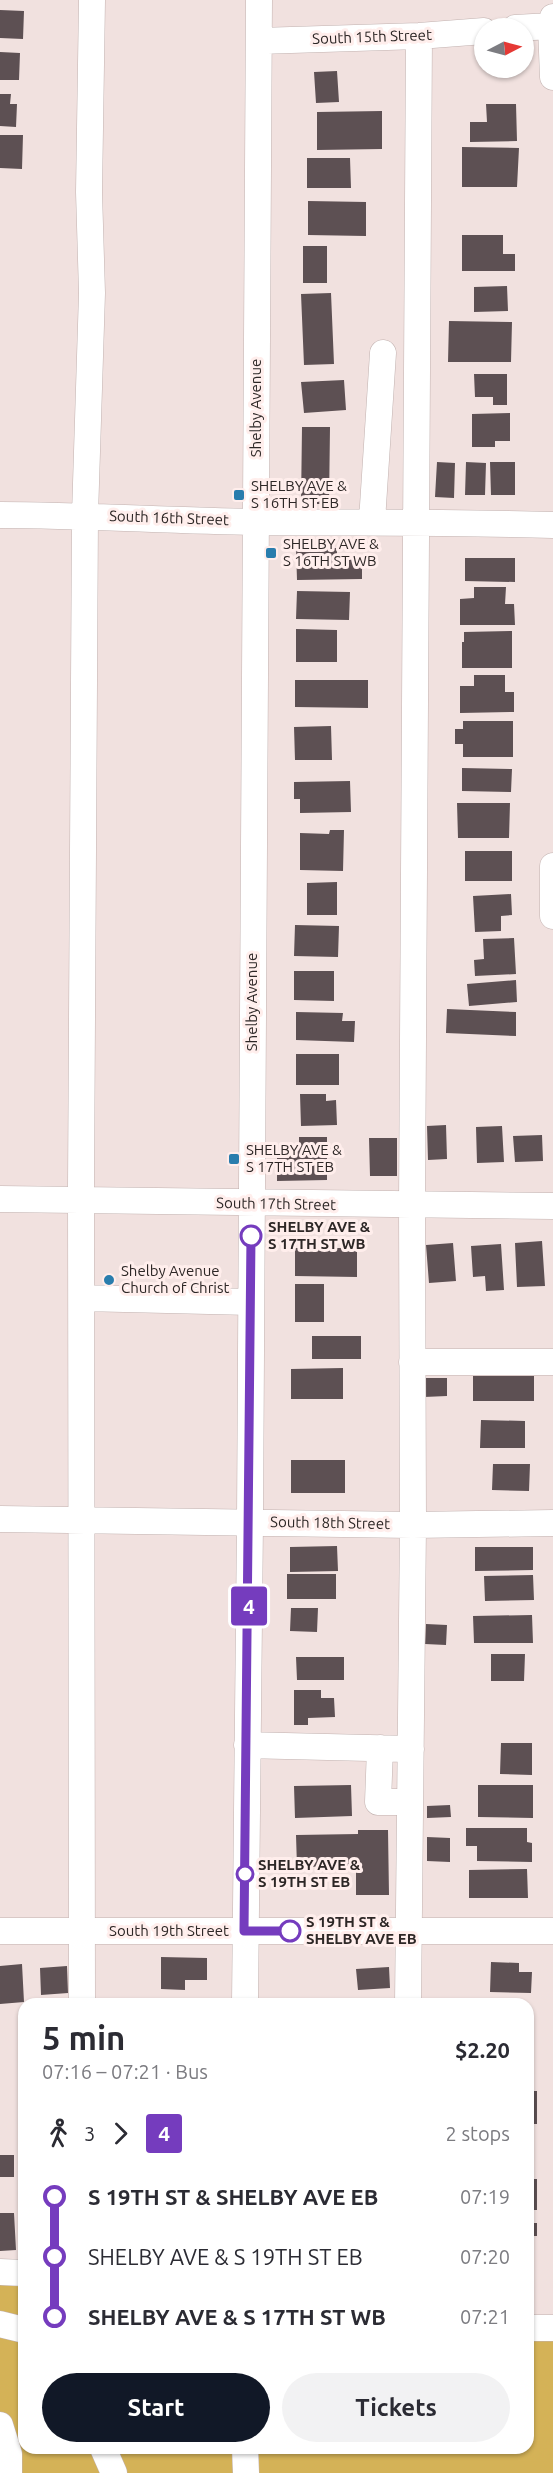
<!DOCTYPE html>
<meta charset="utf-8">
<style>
:root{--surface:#fff;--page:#f2f2f3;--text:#2b2b33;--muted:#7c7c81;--accent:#111827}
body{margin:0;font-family:Ubuntu,sans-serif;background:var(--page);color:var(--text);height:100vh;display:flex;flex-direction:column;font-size:22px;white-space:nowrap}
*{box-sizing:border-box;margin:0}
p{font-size:20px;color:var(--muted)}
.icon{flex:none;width:33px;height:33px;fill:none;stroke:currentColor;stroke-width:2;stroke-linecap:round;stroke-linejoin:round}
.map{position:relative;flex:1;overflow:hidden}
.details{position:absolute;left:18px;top:1998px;width:516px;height:456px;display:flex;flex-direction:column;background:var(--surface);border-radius:18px;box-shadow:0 2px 4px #0004}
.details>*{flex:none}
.badge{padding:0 12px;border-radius:4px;font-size:21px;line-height:39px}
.needle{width:39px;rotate:84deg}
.tools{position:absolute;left:474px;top:18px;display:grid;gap:12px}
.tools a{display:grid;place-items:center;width:60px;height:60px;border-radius:50%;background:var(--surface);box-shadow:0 2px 4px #0004;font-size:30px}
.map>.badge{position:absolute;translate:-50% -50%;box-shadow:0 0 0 3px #fff}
.legs{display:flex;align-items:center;gap:9px;height:66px;padding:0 24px;font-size:20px}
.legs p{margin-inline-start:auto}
.summary{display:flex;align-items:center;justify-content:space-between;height:102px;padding:0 24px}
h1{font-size:33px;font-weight:700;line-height:45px}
.cta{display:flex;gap:12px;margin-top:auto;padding:12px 24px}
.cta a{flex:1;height:69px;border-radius:36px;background:var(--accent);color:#fff;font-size:24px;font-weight:700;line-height:69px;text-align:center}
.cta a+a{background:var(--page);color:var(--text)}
ul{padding:0 24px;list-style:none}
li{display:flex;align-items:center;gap:21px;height:60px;font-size:22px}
li i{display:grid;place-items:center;width:9px;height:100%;margin:0 8px;background:currentColor}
li i::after{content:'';width:15px;height:15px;margin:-8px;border:4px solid;border-radius:50%;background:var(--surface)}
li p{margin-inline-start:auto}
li:first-child i{background:linear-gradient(#0000 50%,currentColor 0)}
li:last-child i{background:linear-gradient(currentColor 50%,#0000 0)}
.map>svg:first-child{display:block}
.green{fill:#d4b257}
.building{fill:#5d5053}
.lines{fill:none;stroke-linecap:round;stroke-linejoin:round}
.minor-casing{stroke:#c2b2b0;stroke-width:27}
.minor{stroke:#fff;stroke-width:26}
.line-1-casing{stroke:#fff;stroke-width:14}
.line-1{stroke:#753cbe;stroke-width:9}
.poi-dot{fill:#297dad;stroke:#ffeeec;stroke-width:2}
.stop-1-dot{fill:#fff;stroke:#753cbe;stroke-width:3}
.labels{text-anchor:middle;stroke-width:6;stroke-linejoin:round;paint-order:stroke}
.street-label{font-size:15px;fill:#2d2726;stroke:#ffeeec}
.poi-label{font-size:15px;fill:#2d2726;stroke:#ffeeec;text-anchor:start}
.stop-label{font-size:15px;font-weight:bold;fill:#2d2726;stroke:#ffeeec;text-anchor:start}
</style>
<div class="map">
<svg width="553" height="2473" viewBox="0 0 553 2473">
<rect width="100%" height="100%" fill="#f1e1df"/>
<path class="green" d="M0,2272h24v176h504v-107h25v132h-553z"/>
<path class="building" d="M0,10l24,1 -1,28 -23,-1z
M0,52l20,1 -1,27h-19z
M337,71l2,31 -23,1 -2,-31z
M0,94h11l-1,10h7l-1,23 -16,-1z
M486,104h30l1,37 -47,1v-20h17z
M382,111v38l-65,1v-38z
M0,135h23l-1,34 -22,-1z
M462,147l57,1 -2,39h-55z
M307,158h43l1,30h-44z
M308,201l58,1v34l-58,-1z
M462,235h41v19h12v17h-53z
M303,246h24v37h-24z
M507,286l1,25 -34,1v-25z
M331,293l3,71 -30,1 -3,-71z
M449,321l63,1 -1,40h-63z
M474,374h33v31h-14v-8h-18z
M344,380l2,30 -42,3 -3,-31z
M510,413v28h-15v6h-23v-33z
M302,427h28l-1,77h-28z
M437,462l18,1 -1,35 -19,-1z
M466,462l20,1 -1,32h-20z
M490,462h25v33h-24z
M296,548h41v10h25v21l-65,1z
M465,558h50v24l-50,-1z
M474,587h32l-1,17h9l1,21h-55v-26l14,-1z
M297,591l53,1 -1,28 -53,-1z
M296,629l41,1v32h-41z
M512,631v37h-50v-26h2v-10z
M474,675h31v17h9v20l-54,1v-27h14z
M295,680h73v28l-73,-1z
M463,721h50v36h-50v-13h-8v-15h8z
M331,726l1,34h-37l-1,-33z
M462,768l50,1 -1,23 -49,-1z
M350,781l1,31 -51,1v-14h-6v-17z
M457,803h53l-1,35h-51z
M330,830h14l-1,41 -43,-1v-37l29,1z
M465,851h47v30h-47z
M337,882v33h-30v-32z
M511,894l1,21 -11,1v15l-26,1 -2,-36z
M295,925l44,1 -1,31 -44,-1z
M514,938l2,36 -41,2 -1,-16 10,-1 -1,-20z
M294,971h40v30l-40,-1z
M516,980l1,22 -48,4 -2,-22z
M447,1009l69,3v24l-70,-3z
M296,1012l47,1 -1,8h13l-1,21 -58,-2z
M296,1054h43v31h-43z
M300,1094h26v7l10,-1 1,25 -36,1z
M446,1125l1,34 -19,1 -1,-34z
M502,1126l2,36 -27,1 -1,-36z
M542,1135l1,26 -28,1 -2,-26z
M299,1137h28v43l-50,1v-23h12v-11h10z
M369,1138h28v38h-27z
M542,1241l3,45 -28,1 -2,-44z
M453,1243l3,38 -27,2 -3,-38z
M501,1244l3,46 -18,1 -1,-15 -12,1 -2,-31z
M295,1248h62v29l-62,-1z
M295,1284h29v38h-29z
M312,1336h49v23h-49z
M343,1368v31h-52v-30z
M473,1376h61v25h-61z
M424,1378h23v18l-23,1z
M481,1420l44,1v27h-45z
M291,1460h54v33h-54z
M493,1464h37l-1,27 -37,-1z
M337,1546l1,25 -48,1v-25z
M475,1547h58v23l-58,1z
M287,1574h49v25h-49z
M533,1575l1,25 -49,1 -1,-25z
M291,1608h27l-1,24 -27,-1z
M532,1615l1,28h-59l-1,-27z
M426,1624l21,1 -1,20 -21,-1z
M491,1654h34l-1,27h-33z
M296,1657h48v23h-47z
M294,1690h27v8h13l1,19 -27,1v7h-14z
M501,1743h31v32l-32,-1z
M351,1785l1,31 -57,2 -1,-32z
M478,1785h55v33l-55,-1z
M450,1805l1,12 -24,1v-12z
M466,1828h61v14l5,1v19l-55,-1v-15h-11z
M358,1830h30l1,65h-33v-29l-59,1 -1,-32 62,-1z
M427,1837l23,1v24l-23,-1z
M527,1869l1,29h-59v-28z
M161,1957l46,1v22h-22v10l-24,-1z
M491,1962l28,1v9h13l-1,21 -41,-1z
M22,1964l2,38 -24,2v-38z
M67,1966l1,27 -27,2 -1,-27z
M389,1967l1,21 -32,2 -2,-21z
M528,2091h9v33h-9z
M528,2135h3v33h-3z
M0,2155h14v22h-14z
M528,2179h9v31h-9z
M0,2213h14l2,37 -16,1z
M528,2223h9v13h-9z"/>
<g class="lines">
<g class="minor-casing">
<path id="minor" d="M553,17l-2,9 2,51
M515,28l36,-2
M259,41l160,-5 65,-5
M0,515c85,0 171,6 256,7 99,1 198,0 297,3
M372,521l11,-168
M553,866v50
M0,1199l553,7
M82,1298l169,4
M412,1362h141
M0,1519l413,6 140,-2
M247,1745l164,4
M380,1748l-2,54h32
M0,1931h553
M82,2004l-1,-818 4,-671 7,-222 -3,-101 3,-192
M245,2004l5,-482 9,-1522
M408,2004l5,-479 -1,-319 7,-1170
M0,2272l24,1
M0,2324l24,6
M528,2328h25
M0,2425l9,29v19
M103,2448l11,25
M245,2448l1,25"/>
</g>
<use href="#minor" class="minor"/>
</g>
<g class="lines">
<g class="line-1-casing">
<path id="line-1" d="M251,1236l-7,695h46"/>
</g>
<use href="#line-1" class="line-1"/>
</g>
<g class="poi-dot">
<rect x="233" y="489" width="12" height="12" rx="3"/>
<rect x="265" y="547" width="12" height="12" rx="3"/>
<rect x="228" y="1153" width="12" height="12" rx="3"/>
<circle cx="109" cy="1280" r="6"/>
</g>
<g class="stop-1-dot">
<circle cx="251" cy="1236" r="10"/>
<circle cx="245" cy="1874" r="8"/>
<circle cx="290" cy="1931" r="10"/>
</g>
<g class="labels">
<g class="street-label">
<text transform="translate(372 37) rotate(-2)" y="5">South 15th Street</text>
<text transform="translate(256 408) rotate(-90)" y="5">Shelby Avenue</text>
<text transform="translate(169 518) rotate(2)" y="5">South 16th Street</text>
<text transform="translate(252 1002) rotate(-90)" y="5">Shelby Avenue</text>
<text transform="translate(276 1204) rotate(1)" y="5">South 17th Street</text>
<text transform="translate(330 1523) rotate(1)" y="5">South 18th Street</text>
<text x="169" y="1936">South 19th Street</text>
</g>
<g class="poi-label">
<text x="251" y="491">SHELBY AVE &amp;<tspan x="251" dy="17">S 16TH ST EB</tspan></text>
<text x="283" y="549">SHELBY AVE &amp;<tspan x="283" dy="17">S 16TH ST WB</tspan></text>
<text x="246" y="1155">SHELBY AVE &amp;<tspan x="246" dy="17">S 17TH ST EB</tspan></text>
<text x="121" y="1276">Shelby Avenue<tspan x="121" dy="17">Church of Christ</tspan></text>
</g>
<g class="stop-label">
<text x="268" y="1232">SHELBY AVE &amp;<tspan x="268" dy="17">S 17TH ST WB</tspan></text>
<text x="258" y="1870">SHELBY AVE &amp;<tspan x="258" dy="17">S 19TH ST EB</tspan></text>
<text x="306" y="1927">S 19TH ST &amp;<tspan x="306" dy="17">SHELBY AVE EB</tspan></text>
</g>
</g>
</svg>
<div class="tools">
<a><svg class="needle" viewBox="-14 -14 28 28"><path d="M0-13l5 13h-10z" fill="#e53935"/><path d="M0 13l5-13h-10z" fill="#7c7c81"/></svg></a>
</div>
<b class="badge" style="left:249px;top:1606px;background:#753cbe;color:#fff">4</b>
<section class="details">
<div class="summary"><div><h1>5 min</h1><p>07:16 – 07:21 · Bus</p></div><b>$2.20</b></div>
<div class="legs"><svg class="icon" aria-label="walk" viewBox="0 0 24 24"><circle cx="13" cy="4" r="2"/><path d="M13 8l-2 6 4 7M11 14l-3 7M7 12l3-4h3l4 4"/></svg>3<svg class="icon" aria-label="forward" viewBox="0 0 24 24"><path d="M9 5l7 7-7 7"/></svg><b class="badge" style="background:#753cbe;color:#fff">4</b><p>2 stops</p></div>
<ul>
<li><i style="color:#753cbe"></i><b>S 19TH ST &amp; SHELBY AVE EB</b><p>07:19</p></li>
<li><i style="color:#753cbe"></i><span>SHELBY AVE &amp; S 19TH ST EB</span><p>07:20</p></li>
<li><i style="color:#753cbe"></i><b>SHELBY AVE &amp; S 17TH ST WB</b><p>07:21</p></li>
</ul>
<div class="cta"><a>Start</a><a>Tickets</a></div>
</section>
</div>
